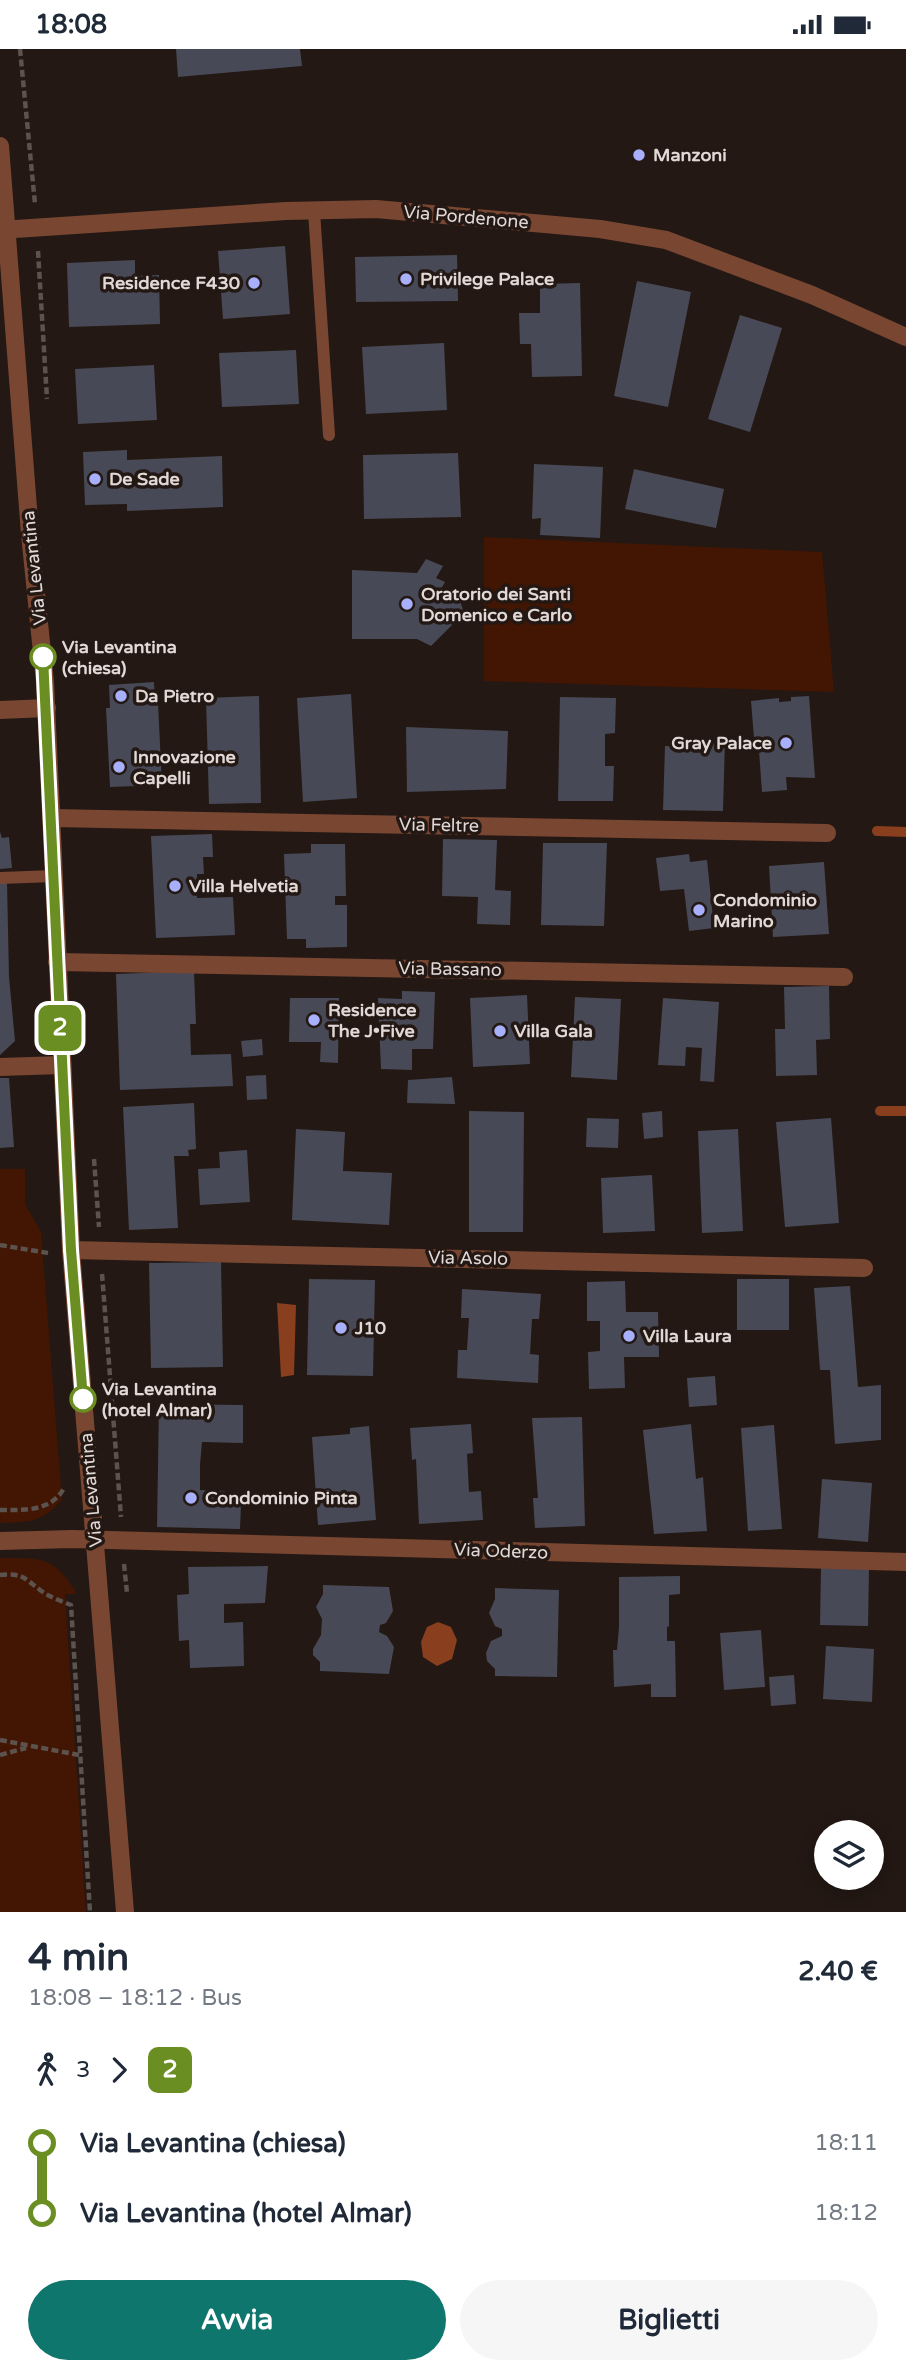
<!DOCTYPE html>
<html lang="it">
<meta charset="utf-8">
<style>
:root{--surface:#fff;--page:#f6f6f7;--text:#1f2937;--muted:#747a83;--accent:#0f766e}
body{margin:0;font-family:"Varela Round",sans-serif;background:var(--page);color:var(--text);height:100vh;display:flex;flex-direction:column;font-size:26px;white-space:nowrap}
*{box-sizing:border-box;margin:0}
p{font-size:23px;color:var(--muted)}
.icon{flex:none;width:38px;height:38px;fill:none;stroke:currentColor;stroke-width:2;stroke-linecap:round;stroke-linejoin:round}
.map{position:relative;height:1863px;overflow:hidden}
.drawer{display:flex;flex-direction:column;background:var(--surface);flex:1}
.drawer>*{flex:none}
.badge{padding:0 14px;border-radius:10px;font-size:24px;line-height:46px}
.tools{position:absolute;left:814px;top:1771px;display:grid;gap:14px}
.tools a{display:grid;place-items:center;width:70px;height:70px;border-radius:50%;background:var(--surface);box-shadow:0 4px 18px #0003;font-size:35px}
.map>.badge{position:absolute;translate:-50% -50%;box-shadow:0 0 0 4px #fff}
.legs{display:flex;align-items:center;gap:10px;height:77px;padding:0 28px;font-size:23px}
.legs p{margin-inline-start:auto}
.summary{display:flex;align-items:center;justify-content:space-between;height:119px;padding:0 28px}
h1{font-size:38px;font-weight:800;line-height:52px}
.primary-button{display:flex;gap:14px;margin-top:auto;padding:14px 28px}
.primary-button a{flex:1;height:80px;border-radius:42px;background:var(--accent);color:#fff;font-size:28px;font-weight:800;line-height:80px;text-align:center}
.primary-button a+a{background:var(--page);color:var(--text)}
ul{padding:0 28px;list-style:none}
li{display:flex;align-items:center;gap:24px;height:70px;font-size:26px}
li i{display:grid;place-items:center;width:10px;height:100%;margin:0 9px;background:currentColor}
li i::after{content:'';width:18px;height:18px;margin:-9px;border:5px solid;border-radius:50%;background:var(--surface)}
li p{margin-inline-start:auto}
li:first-child i{background:linear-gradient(#0000 50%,currentColor 0)}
li:last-child i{background:linear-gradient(currentColor 50%,#0000 0)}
.status{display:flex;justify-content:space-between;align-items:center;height:49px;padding:0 35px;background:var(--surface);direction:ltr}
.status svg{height:19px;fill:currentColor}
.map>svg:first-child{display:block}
.green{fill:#421603}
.water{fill:#893f1e}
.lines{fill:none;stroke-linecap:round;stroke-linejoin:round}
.stream{stroke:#893f1e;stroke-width:10}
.building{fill:#484956}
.path{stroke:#5c524e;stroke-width:4.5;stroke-dasharray:7 3.5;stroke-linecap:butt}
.service{stroke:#794632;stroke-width:12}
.minor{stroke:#794632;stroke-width:18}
.tertiary{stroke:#794632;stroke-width:18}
.line-1-casing{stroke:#fff;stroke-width:16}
.line-1{stroke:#6b8e23;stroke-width:10}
.poi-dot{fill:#a8b0fc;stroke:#231813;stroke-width:2.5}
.stop-1-dot{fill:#fff;stroke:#6b8e23;stroke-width:3.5}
.labels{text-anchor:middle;stroke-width:7;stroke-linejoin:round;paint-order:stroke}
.poi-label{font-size:18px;font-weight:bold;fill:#e2d9d6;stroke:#231813;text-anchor:start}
.street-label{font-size:18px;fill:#e2d9d6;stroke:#231813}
.stop-label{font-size:18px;font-weight:bold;fill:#e2d9d6;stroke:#231813;text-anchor:start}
</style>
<div class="status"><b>18:08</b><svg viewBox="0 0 49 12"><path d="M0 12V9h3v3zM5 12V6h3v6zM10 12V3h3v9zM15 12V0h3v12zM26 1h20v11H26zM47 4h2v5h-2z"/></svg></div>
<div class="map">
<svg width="906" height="1863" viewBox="0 0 906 1863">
<rect width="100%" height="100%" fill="#231813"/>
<path class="green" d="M484,488l338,15 12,140 -350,-11z
M0,1120h25v35l16,28 21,268c-21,23 -32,22 -62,23z
M0,1509c38,0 54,-3 75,33l1,3h-11l21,318h-86z"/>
<path class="water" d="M277,1254l19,2 -2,70 -13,2z
M438,1573l13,5 6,13 -5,19 -15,7 -14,-9 -2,-15 6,-15z"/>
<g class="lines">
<path class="stream" d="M877,782l29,1
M880,1062h26"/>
</g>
<path class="building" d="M176,0h124l2,17 -124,11z
M285,197l5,68 -67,5 -5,-68z
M457,206l1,46 -102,1 -1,-45z
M135,211v16l24,-1 1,49 -91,3 -2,-64z
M637,232l54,11 -23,115 -54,-11z
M580,234l2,93 -50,1 -1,-33h-11l-1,-31h21v-29z
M740,266l42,13 -32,104 -42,-13z
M444,294l3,67 -81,4 -4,-67z
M296,301l3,54 -77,3 -3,-54z
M154,316l3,55 -79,4 -3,-55z
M127,401v10l95,-4 1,51 -96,4v-7l-42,1 -2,-53z
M458,404l3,64 -97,2 -1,-64z
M534,415l69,3 -3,71 -60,-3 1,-17 -9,1z
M634,420l90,20 -8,39 -91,-19z
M426,510l17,7 -7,12 9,4 -4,7 18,8 4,13 -10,14 -22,22 -14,-7h-65v-69l65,3z
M154,633l1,21h3l4,82 -52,2 -4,-79h4l-1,-23z
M351,645l6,104 -54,4 -6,-104z
M259,647l2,107 -52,1 -3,-106z
M809,647l6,82 -29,-1 1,13 -25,2 -4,-55 -4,1 -3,-37 28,-3v4l12,-1v-4z
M560,648l56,1 -1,35 -10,1v32h9l-1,35h-55z
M406,678l102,4 -2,58 -99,3z
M687,690l38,1 -2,71 -60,-1 2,-64 22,1z
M0,783l2,6 7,-1 3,31 -12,1z
M212,785l1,23h-10l1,17h-7v24l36,-1 2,38 -79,3 -5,-102z
M443,790l54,1 -2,50 16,1 -1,34 -33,-1 1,-27 -36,-1z
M543,794h64l-3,83 -63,-1z
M311,795h34l1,52h-11v9h12v42l-41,1v-9h-19l-3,-85 27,-1z
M689,805l1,8 17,-2 7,68 -25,3 -5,-42 -24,2 -4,-33z
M824,813l5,72 -56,3 -4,-71z
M0,832h7l2,96 6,64 -15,14z
M194,922l2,53h-6l1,31 40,-1 2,32 -113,4 -4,-116z
M829,937l1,53 -14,1 1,35 -41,1 -1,-47h10l-1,-42z
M402,942l33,1 -2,57h-21v21l-31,-1 -3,-71 24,1z
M527,946l3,69 -57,3 -3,-69z
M575,948l46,2 -4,81 -46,-3z
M290,949h49l-1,65 -18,-1 1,-20h-32z
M663,949l56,4 -5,80 -14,-1 2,-33 -16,-1 -1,19 -27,-1z
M262,990l1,16 -20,2 -2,-16z
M266,1026l1,24 -20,1 -1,-24z
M452,1028l3,27 -48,-1 1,-23z
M0,1029h9l5,69 -14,1z
M194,1054l2,46 -8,1 1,6h-15l4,72 -49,2 -6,-123z
M469,1062l55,1 -1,120h-54z
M662,1062l1,26 -19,2 -2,-26z
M587,1069l32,1 -1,29 -32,-1z
M831,1069l8,105 -54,4 -9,-105z
M296,1080l49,3 -2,39 49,2 -3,52 -97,-5z
M738,1080l5,102 -41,2 -4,-102z
M247,1101l3,52 -50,3 -2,-36 22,-1 -1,-16z
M652,1126l3,56 -52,2 -2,-55z
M221,1213l2,105 -72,1 -2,-105z
M309,1230l66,1 -2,96 -66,-1z
M737,1230h52v51h-52z
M625,1232l1,31h32l1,45h-35l1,31 -36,1 -1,-37 12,-1v-30h-13v-39z
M850,1237l8,101 23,-2v55l-46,4 -5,-74h-10l-6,-82z
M462,1240l79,5 -2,25h-7l-2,35 9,1 -1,28 -81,-5 1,-28h9l2,-32h-8z
M715,1327l2,29 -28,2 -2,-29z
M159,1355l84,1v38l-41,-1 -2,23v25l25,1 -1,13 17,1 -1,24 -83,-2z
M582,1368l3,109 -50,2 -2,-30h5l-6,-80z
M471,1375l2,29 -6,1 2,38 12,-1 2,29 -64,4 -3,-65 -4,1 -2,-32z
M691,1375l5,55 7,-2 4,54 -53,3 -11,-104z
M774,1376l8,104 -34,2 -7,-103z
M369,1377l7,94 -58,5 -6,-88 38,-3v-6z
M822,1430l50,4 -4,59 -50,-4z
M268,1517l-3,37 -41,1v19l19,-1 1,44 -54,2 -1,-28 -10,1 -2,-46 12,-1 -1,-27z
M821,1519l48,1 -1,57 -48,-1z
M680,1527v18l-11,1v32l-2,-1v15h8l1,56h-25v-13l-37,3 -1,-37h4l2,-23v-50z
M323,1536l66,2 4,24 -7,12 -6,2 -1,7 8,4 7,11 -5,27 -69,-3v-9l-7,-7v-6l8,-14 1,-16 -6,-12 7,-13z
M495,1539l64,2 -2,87 -62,-1v-7l-8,-8 -1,-8 5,-12 11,-5v-7l-7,-3 -6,-13 6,-14z
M761,1581l4,57 -41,3 -4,-57z
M826,1597l48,3 -2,53 -49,-3z
M794,1626l2,29 -25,2 -2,-29z"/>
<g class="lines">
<path class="path" d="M20,0l15,155
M38,202l9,148
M94,1110l5,68
M0,1196l48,8
M102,1225l19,243
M0,1461c24,0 51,2 64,-22
M124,1515l3,29
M0,1526c23,-2 24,3 40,15 9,7 21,11 31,15l19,307
M0,1691l79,15
M0,1706l26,-7"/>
<path class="service" d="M314,162l15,224
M0,829l54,-2"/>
<path class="minor" d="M0,181l286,-19 90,-2 224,20 66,11 146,55 94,42
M0,661l47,-2
M52,769l775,15
M57,913l787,15
M0,1018l62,-2
M71,1201l793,18
M0,1492l72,-2 834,23"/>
<path class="tertiary" d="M0,97l30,388 15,148 26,568 54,662"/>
</g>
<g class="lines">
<g class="line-1-casing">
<path id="line-1" d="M43,608l28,593 12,149"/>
</g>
<use href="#line-1" class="line-1"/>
</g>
<g class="poi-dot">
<circle cx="639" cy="106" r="7"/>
<circle cx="406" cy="230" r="7"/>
<circle cx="254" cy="234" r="7"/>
<circle cx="95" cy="430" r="7"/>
<circle cx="407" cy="555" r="7"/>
<circle cx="121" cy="647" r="7"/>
<circle cx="786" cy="694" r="7"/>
<circle cx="119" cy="718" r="7"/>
<circle cx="175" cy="837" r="7"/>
<circle cx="699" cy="861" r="7"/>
<circle cx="314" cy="971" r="7"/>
<circle cx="500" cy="982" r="7"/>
<circle cx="341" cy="1279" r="7"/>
<circle cx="629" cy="1287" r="7"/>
<circle cx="191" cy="1449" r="7"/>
</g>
<g class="stop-1-dot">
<circle cx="43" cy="608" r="12"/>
<circle cx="83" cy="1350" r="12"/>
</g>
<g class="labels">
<g class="poi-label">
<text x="653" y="112">Manzoni</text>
<text x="420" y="236">Privilege Palace</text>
<text x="240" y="240" text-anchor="end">Residence F430</text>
<text x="109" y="436">De Sade</text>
<text x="421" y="551">Oratorio dei Santi<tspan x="421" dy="21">Domenico e Carlo</tspan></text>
<text x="135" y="653">Da Pietro</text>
<text x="772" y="700" text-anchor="end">Gray Palace</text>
<text x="133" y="714">Innovazione<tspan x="133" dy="21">Capelli</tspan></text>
<text x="189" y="843">Villa Helvetia</text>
<text x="713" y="857">Condominio<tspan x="713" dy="21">Marino</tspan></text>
<text x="328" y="967">Residence<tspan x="328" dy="21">The J•Five</tspan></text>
<text x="514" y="988">Villa Gala</text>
<text x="355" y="1285">J10</text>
<text x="643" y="1293">Villa Laura</text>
<text x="205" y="1455">Condominio Pinta</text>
</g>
<g class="street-label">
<text transform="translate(466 168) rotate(5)" y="6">Via Pordenone</text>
<text transform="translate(34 519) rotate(-96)" y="6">Via Levantina</text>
<text transform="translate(439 776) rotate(1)" y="6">Via Feltre</text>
<text transform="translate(450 920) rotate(1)" y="6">Via Bassano</text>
<text transform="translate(468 1209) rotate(1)" y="6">Via Asolo</text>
<text transform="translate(91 1441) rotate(-95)" y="6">Via Levantina</text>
<text transform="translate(501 1502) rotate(2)" y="6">Via Oderzo</text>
</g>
<g class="stop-label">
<text x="62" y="604">Via Levantina<tspan x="62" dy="21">(chiesa)</tspan></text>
<text x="102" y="1346">Via Levantina<tspan x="102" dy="21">(hotel Almar)</tspan></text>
</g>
</g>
</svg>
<div class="tools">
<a><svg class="icon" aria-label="layers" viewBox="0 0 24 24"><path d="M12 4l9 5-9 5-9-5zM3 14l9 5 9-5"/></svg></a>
</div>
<b class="badge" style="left:60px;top:979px;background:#6b8e23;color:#fff">2</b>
</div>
<section class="drawer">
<div class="summary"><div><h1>4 min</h1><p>18:08 – 18:12 · Bus</p></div><b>2.40 €</b></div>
<div class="legs"><svg class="icon" aria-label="walk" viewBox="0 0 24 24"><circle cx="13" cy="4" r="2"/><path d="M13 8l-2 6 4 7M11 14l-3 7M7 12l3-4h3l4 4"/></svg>3<svg class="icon" aria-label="forward" viewBox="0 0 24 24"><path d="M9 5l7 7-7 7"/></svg><b class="badge" style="background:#6b8e23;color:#fff">2</b></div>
<ul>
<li><i style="color:#6b8e23"></i><b>Via Levantina (chiesa)</b><p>18:11</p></li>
<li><i style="color:#6b8e23"></i><b>Via Levantina (hotel Almar)</b><p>18:12</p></li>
</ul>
<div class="primary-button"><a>Avvia</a><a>Biglietti</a></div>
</section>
